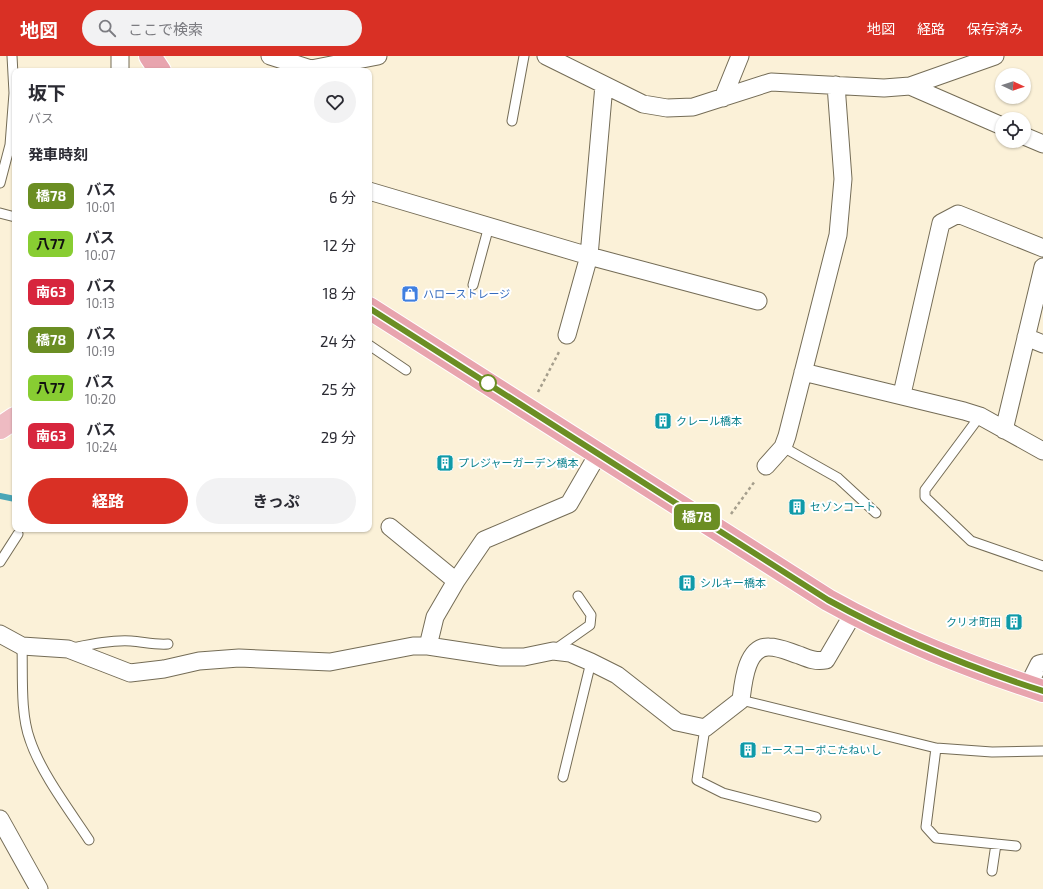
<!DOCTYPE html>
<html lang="ja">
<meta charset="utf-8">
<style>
:root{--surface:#fff;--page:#f2f2f3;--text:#2b2b33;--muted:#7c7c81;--accent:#d93025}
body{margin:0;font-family:"Exo 2","Noto Sans JP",sans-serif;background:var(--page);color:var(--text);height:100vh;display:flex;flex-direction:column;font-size:15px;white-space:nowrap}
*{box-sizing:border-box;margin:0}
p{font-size:13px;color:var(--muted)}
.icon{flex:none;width:22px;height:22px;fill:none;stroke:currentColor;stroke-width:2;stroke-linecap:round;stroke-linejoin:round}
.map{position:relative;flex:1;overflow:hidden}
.panel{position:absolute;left:12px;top:12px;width:360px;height:464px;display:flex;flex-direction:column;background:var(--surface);border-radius:8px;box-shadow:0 1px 3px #0004}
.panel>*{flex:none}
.badge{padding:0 8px;border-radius:6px;font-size:14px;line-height:26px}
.needle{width:26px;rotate:94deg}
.controls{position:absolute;left:995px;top:12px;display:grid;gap:8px}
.controls a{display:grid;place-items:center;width:36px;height:36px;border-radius:50%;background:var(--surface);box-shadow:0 1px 3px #0004;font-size:20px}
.map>.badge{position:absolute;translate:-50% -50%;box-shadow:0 0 0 2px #fff}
h2{padding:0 16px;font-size:15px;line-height:36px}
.round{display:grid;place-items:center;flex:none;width:42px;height:42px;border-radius:21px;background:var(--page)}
.head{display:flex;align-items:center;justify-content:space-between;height:68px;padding:0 16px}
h1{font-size:19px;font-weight:700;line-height:30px}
.button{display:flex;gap:8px;margin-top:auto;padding:8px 16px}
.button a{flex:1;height:46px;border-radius:24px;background:var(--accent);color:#fff;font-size:16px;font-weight:700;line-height:46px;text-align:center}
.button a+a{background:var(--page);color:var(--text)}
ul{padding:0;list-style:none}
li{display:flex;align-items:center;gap:12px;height:48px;padding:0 16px}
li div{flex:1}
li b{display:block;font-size:15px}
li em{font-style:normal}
li .badge{min-width:44px;font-weight:700;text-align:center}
header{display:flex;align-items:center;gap:24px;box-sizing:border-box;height:56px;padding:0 20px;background:var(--accent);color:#fff}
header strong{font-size:19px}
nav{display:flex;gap:22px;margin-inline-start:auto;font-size:14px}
.search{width:280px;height:36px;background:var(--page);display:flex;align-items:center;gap:10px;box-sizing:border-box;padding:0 14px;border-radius:22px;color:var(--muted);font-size:15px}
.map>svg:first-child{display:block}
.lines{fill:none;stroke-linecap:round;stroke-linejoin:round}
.stream{stroke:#4ba6b7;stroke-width:6}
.service-casing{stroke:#746c56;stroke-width:11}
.minor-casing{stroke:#746c56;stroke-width:19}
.primary-casing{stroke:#fff;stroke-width:24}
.trunk-casing{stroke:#fff;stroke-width:24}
.path{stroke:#a59e8c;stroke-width:2.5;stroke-dasharray:3 3;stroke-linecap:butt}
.service{stroke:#fff;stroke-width:9}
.minor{stroke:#fff;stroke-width:17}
.primary{stroke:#eebbc2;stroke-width:22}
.trunk{stroke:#e8a4ae;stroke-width:22}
.line-casing{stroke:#fff;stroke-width:9}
.line{stroke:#6b8e23;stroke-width:6}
.stop-dot{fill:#fff;stroke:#6b8e23;stroke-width:2}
.labels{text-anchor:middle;stroke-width:4;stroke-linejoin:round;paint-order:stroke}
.shop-label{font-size:11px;fill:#366cbe;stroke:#fff;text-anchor:start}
.culture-label{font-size:11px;fill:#0d838f;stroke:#fff;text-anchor:start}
</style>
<header>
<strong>地図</strong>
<div class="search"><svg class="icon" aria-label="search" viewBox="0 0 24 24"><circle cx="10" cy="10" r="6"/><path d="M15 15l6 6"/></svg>ここで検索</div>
<nav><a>地図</a><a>経路</a><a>保存済み</a></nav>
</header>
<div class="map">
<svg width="1043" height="833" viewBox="0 0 1043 833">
<rect width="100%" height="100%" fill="#fbf1d8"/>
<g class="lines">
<path class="stream" d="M0,440l15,3"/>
<g class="service-casing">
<path id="service" d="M512,65l12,-65
M0,127l10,-38 4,-52 -2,-37
M0,157l15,4
M473,229l16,-59
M369,289l37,25
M980,360l-55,74v7l46,44 72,25
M783,391l55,31 38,35
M0,506l18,-28
M22,590c1,28 -2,67 8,94 11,33 40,71 59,100
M72,592c20,-4 39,-8 59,-7 13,1 24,4 37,3
M553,595l37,-26 1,-10 -13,-19
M741,644l195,48 56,4 51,-1
M705,672l-8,52 26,13 93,24
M936,692l-10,79 10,11 80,8
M563,721l28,-115
M992,815l4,-27"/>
</g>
<g class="minor-casing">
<path id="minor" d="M270,0l41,13 67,-13
M546,0l97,48 24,4 26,-1 78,-25 113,6 26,-2 85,-30
M120,15v-15
M910,30l92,40
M723,42l17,-42
M1024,80l19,8
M369,135l220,65 169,45
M567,279l22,-79 15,-171
M1026,281l17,7
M803,316l161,39 16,5 63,35
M902,338l39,-171 17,-9 85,34
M1004,374l39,-163
M766,410l17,-19 4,-11 51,-201 5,-56 -7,-94
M390,471l66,54
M0,578l22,12 46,3 62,24 34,-4 35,-8 40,-3 91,4 83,-16h15l73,11h23l29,-6 17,2 21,9 26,13 60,47 28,6 36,-28c2,-16 5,-54 28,-53 11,0 20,5 30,8 10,4 17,7 27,5l27,-46
M428,590l7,-29 21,-36 28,-41 85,-36 29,-50
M1028,630l11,-22 4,-1
M0,763l39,70"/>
</g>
<g class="primary-casing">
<path id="primary" d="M0,372l15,-10"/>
</g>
<g class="trunk-casing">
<path id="trunk" d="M150,0l10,15
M369,252l459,292c70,39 139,66 215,91"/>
</g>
<path class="path" d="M538,336l21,-40
M731,458l24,-33"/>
<use href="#service" class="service"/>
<use href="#minor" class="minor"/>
<use href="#primary" class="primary"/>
<use href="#trunk" class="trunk"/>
</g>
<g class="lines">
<g class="line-casing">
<path id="line" d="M369,252l459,292c69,38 140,67 215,91"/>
</g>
<use href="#line" class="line"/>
</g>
<defs>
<g id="shop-square" transform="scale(0.9)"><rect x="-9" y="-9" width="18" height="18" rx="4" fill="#3f7fe0" stroke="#fff"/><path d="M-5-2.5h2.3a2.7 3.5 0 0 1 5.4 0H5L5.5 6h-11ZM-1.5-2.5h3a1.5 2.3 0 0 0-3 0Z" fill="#fff"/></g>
<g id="building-square" transform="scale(0.9)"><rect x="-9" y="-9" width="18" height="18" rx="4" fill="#0f9aa8" stroke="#fff"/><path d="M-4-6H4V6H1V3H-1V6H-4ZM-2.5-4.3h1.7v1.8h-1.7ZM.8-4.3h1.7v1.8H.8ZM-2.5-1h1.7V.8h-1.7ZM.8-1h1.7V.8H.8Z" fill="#fff"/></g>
</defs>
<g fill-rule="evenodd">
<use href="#shop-square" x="410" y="238"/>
<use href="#building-square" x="663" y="365"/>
<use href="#building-square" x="445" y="407"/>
<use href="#building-square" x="797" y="451"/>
<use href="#building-square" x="687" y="527"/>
<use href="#building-square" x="1014" y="566"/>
<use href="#building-square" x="748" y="694"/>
</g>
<circle class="stop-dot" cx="488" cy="327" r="8"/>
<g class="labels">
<g class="shop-label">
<text x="423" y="242">ハローストレージ</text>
</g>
<g class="culture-label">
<text x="676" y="369">クレール橋本</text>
<text x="458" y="411">プレジャーガーデン橋本</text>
<text x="810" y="455">セゾンコート</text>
<text x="700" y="531">シルキー橋本</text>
<text x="1001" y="570" text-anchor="end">クリオ町田</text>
<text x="761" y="698">エースコーポこたねいし</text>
</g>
</g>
</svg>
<div class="controls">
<a><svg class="needle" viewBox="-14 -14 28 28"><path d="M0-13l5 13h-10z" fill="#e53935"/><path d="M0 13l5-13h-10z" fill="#7c7c81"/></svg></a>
<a><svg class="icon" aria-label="locate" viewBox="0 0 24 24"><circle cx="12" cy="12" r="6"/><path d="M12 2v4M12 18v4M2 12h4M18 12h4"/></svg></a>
</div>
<b class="badge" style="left:697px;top:461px;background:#6b8e23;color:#fff">橋78</b>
<section class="panel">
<div class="head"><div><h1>坂下</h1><p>バス</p></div><a class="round"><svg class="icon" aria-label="heart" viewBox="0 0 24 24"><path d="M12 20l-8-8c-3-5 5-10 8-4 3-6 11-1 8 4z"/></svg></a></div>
<h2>発車時刻</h2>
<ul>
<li><span class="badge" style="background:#6b8e23;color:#fff">橋78</span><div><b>バス</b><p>10:01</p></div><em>6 分</em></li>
<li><span class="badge" style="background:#88cd32;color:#111">八77</span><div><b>バス</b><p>10:07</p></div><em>12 分</em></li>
<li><span class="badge" style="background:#d7263d;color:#fff">南63</span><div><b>バス</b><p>10:13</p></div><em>18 分</em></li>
<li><span class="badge" style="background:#6b8e23;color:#fff">橋78</span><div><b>バス</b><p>10:19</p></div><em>24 分</em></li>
<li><span class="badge" style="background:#88cd32;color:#111">八77</span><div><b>バス</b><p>10:20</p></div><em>25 分</em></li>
<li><span class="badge" style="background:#d7263d;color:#fff">南63</span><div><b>バス</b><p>10:24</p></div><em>29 分</em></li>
</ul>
<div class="button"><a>経路</a><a>きっぷ</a></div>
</section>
</div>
